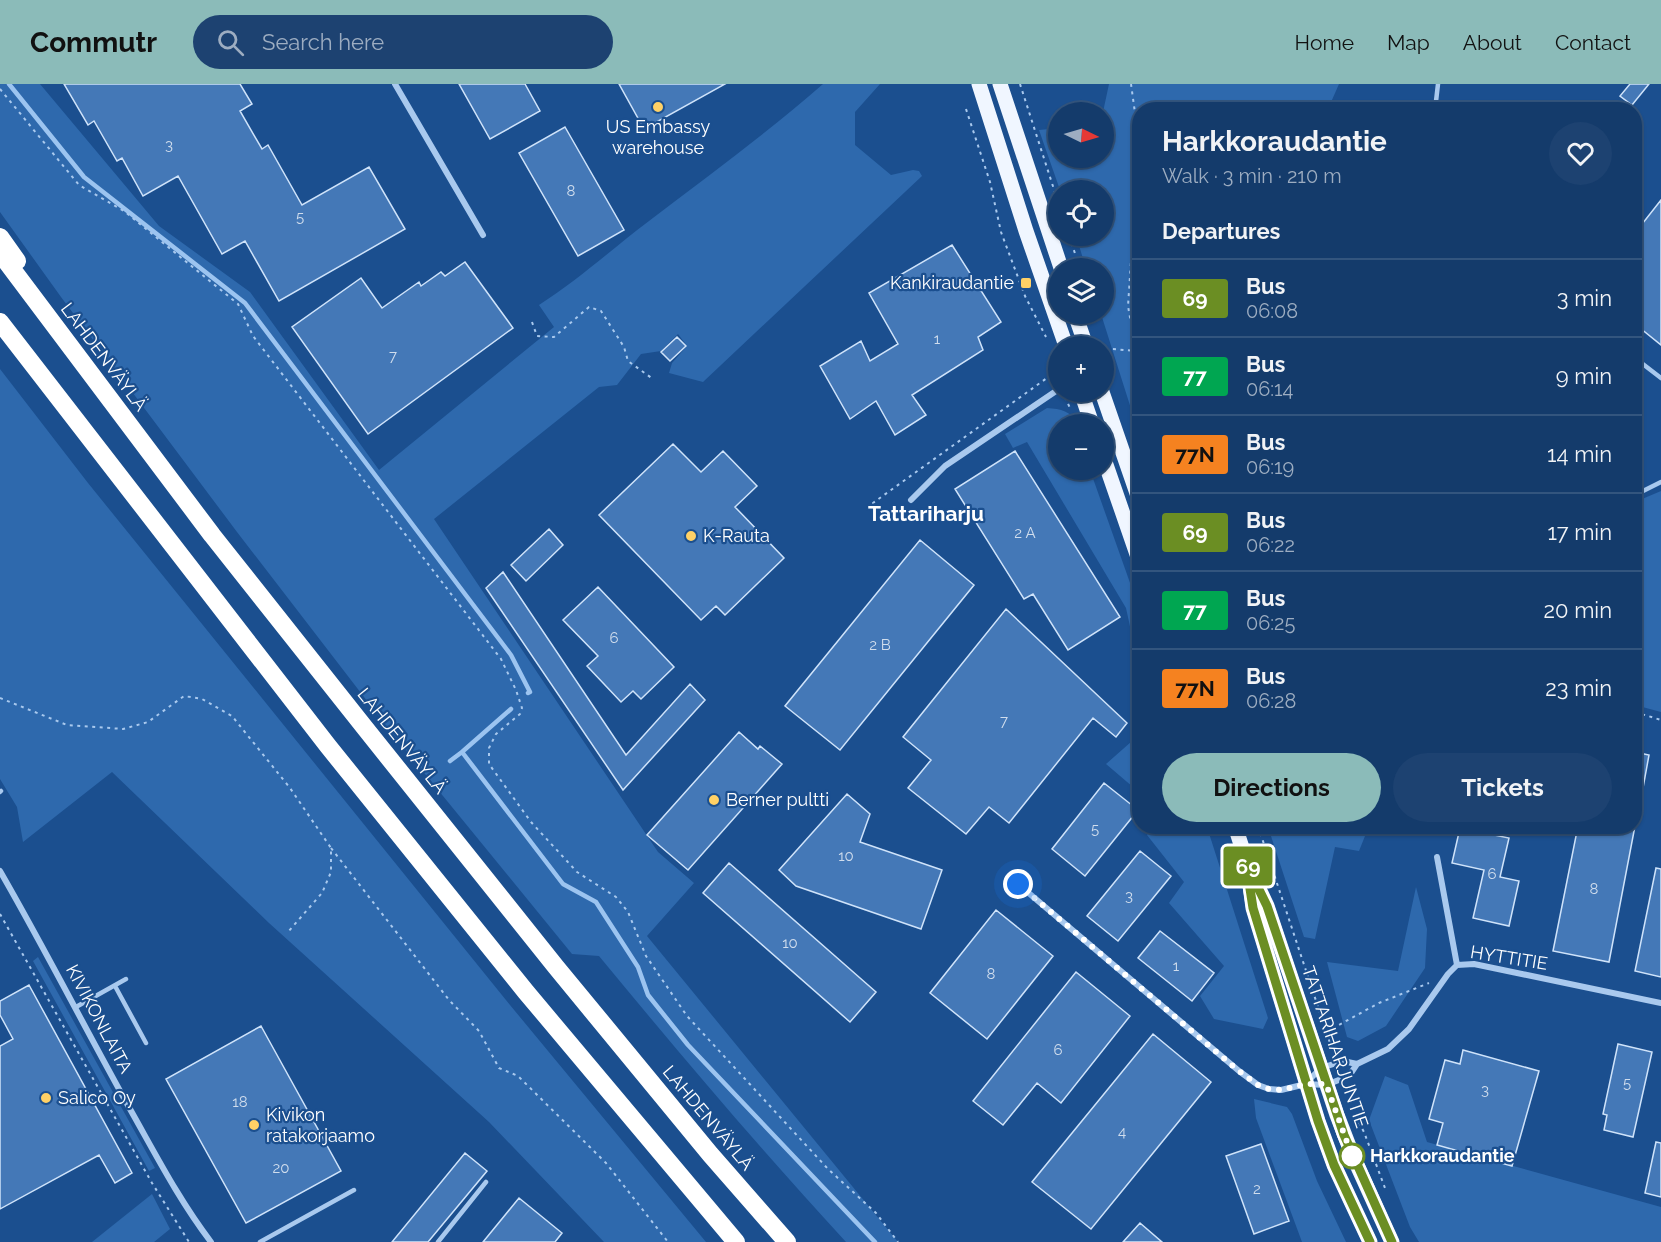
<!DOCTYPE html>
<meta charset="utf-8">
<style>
:root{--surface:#143b6b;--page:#1d4271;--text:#f1f3f6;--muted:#9dadc1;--line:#33557e;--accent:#8bbbb9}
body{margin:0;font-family:Raleway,sans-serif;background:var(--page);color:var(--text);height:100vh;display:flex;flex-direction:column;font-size:22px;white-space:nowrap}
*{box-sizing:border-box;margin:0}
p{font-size:20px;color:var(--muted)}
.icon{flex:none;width:33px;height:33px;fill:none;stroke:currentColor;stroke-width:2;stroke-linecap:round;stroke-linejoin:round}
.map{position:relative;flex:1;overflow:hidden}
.side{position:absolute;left:1132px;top:18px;width:510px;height:732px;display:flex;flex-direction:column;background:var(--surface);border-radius:24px;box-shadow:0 2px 4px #0004,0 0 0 2px var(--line)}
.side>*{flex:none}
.badge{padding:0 12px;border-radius:4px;font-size:21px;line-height:39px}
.needle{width:39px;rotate:95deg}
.fabs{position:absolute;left:1048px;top:18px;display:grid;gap:12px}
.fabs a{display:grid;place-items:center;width:66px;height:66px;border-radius:50%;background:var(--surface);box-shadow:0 2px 4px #0004,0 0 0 2px var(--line);font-size:30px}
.you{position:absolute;width:30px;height:30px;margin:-15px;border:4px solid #fff;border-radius:50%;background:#1a73e8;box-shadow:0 0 0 9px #1a73e833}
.map>.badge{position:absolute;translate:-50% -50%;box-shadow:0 0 0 3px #fff}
h2{padding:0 30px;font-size:22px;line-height:54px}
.round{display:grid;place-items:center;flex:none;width:63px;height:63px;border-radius:32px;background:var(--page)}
.head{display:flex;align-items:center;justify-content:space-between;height:102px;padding:0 30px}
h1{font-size:28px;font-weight:700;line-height:45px}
.primary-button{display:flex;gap:12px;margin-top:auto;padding:12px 30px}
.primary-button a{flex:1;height:69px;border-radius:36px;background:var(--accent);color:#111;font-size:24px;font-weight:700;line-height:69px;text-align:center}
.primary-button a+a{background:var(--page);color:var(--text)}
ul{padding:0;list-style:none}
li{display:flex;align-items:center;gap:18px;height:78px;padding:0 30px;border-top:2px solid var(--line)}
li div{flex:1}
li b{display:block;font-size:22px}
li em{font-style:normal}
li .badge{min-width:66px;font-weight:700;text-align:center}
header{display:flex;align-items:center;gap:36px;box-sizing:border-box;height:84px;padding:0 30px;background:var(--accent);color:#111}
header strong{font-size:28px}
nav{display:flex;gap:33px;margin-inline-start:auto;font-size:21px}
.search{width:420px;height:54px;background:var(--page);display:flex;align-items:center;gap:15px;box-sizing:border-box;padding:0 21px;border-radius:33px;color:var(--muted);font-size:22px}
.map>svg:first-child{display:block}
.green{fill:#2e69ad}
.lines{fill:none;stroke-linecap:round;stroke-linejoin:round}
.stream{stroke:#9cc4f0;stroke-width:4.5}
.building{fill:#4478b7;stroke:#cfe3fa;stroke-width:1.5}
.path{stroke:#a9c9ee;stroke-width:2;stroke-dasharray:3 4.5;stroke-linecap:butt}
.lane{stroke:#a9c9ee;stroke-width:4.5}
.street{stroke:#a9c9ee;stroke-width:6}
.primary{stroke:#f0f6ff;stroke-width:15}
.highway{stroke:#fff;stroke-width:18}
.line-casing{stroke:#fff;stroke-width:14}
.line{stroke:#6b8e23;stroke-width:9}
.walk{stroke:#fff;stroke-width:6;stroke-dasharray:0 10.8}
.poi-dot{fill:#ffd166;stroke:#1b4f8f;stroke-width:2}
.stop-dot{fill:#fff;stroke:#6b8e23;stroke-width:3}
.labels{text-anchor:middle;stroke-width:4.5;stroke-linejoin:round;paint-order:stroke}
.number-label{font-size:15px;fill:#d0dded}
.poi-label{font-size:18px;fill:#fff;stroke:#1b4f8f;text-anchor:start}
.street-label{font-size:18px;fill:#fff;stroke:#1b4f8f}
.stop-label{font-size:18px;font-weight:bold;fill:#fff;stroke:#1b4f8f;text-anchor:start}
.quarter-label{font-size:21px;font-weight:bold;fill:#fff;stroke:#1b4f8f}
</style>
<header>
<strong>Commutr</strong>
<div class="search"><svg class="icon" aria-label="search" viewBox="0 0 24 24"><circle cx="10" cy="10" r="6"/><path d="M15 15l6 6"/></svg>Search here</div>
<nav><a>Home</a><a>Map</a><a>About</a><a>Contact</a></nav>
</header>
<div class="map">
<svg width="1661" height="1158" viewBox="0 0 1661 1158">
<rect width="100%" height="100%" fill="#1b4f8f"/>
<path class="green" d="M0,0h40l119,142 91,66 129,178 175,-143 -15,-22c39,-25 73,-56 110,-84 59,-45 118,-88 174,-137h57l-25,28v33l36,30 22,-5 6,1 3,5 -219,206 -34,-9 3,-10 15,-17 -9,-12 -17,17 -20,3 -24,31 -18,2 -165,132 224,333 36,31 -47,53 251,306h-52c-85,-92 -167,-189 -247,-286l-27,-2 -178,-218 -157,-204 -176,-235 -61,-85z
M1109,0h230l-11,25 -188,1v327l-39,-123h3v-46h-18l-10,-32h28v-46h-44l-21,-60 20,-2v30h45l-1,-46z
M0,285l88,114 422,522 196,237h-102l-115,-120 -220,-199 -157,-151 -89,70 -6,-35 -17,-28z
M1047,324c14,1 24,3 30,16h-18v46h31l50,141v62l-14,-65 -99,-166 -14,6 -8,-14z
M1661,407v221l-26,-7v-203z
M1140,650v59l-34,-29z
M1151,743h56l61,191 -5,11 -49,-10 -14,-23 24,-30 -55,-63 15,-21 -37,-47z
M1268,743h61l36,9 -6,15 -24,-4 -20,92 -11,-2z
M1416,803l11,42 -2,39 -39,58 -28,15 -11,-4 -20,-75 71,9z
M38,873l117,211 -6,3 -116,-210z
M1385,992l23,9 19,57 234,65v35h-242l-9,-15 -41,-107z
M1254,1015l33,8 5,7 25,67 29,61h-44l-46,-124z
M152,1110l18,35 -16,13h-62z"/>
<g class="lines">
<path class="stream" d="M9,0l75,93 161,126 266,352 19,37 -2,1
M511,625l-49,43 101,132 33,18 42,65 10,28 40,50 187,197
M450,677l12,-9"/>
</g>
<path class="building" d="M64,0h176l12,20 -12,7 22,38 6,-4 34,60 67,-38 36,62 -126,72 -34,-60 -23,13 -44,-78 -35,20 -21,-38 -5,3 -23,-40 -6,4z
M459,0h66l15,27 -50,28z
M619,0h106l-81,45z
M1630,0h19l-17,21 -12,-9z
M565,43l59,103 -46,26 -59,-103z
M1661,116v145l-26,-21v-91z
M952,161l49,77 -23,15 5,13 -71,45 14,20 -31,20 -19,-34 -26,18 -30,-53 41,-25 9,20 28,-17 -29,-51z
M465,178l48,66 -145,106 -76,-107 69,-49 21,30 37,-26 2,4 20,-14 4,4z
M677,253l9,9 -16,15 -9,-9z
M673,360l28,28 22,-21 34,35 -22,21 49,51 -59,57 -9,-9 -15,14 -102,-105z
M1015,367l105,166 -52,33 -35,-56 -9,5 -69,-110z
M549,445l14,16 -37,36 -15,-16z
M920,456l54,45 -134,165 -55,-44z
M503,488l123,183 64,-71 15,16 -82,90 -137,-202z
M598,503l76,80 -33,32 -8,-8 -12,11 -34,-36 11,-10 -35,-36z
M1006,525l121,114 -11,14 -23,-19 -84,105 -20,-16 -23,27 -58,-46 23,-28 -28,-23z
M739,648l19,17 2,-3 22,18 -94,106 -41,-35z
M1635,668l14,3 -8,44 -6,-1z
M1104,699l34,27 -53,66 -33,-27z
M847,710l23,20 -10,28 82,28 -21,59 -125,-43 -17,-16z
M1578,742h57l-26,136 -56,-11z
M1460,744l49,10 -9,39 19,4 -10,45 -36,-8 11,-48 -32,-7z
M1140,767l31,25 -53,65 -31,-25z
M729,779l147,129 -26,30 -147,-129z
M1656,784l5,1v108l-26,-6z
M996,826l57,46 -66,83 -57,-46z
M1160,847l54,42 -22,28 -54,-43z
M1076,888l54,44 -69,87 -24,-20 -34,42 -30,-24z
M29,901l103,188 -17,10 -16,-28 -99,54v-163l13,-7 -13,-24v-14z
M261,942l80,145 -95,52 -80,-144z
M1153,950l58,48 -120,147 -59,-47z
M1618,960l34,8 -19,85 -29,-7 3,-15 -4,-1z
M1463,966l76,21 -27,95 -75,-21 6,-22 -14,-4 16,-59 15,4z
M1656,1058l5,1v54l-16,-4z
M1261,1060l28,77 -35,13 -28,-78z
M465,1069l22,18 -59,71h-36z
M519,1114l43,35 -7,9h-72z
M1140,1139l22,19h-39z"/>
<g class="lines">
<path class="path" d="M1020,0l39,121
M1131,0l8,58 -11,164 12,69
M0,5l79,96 45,26 114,93 15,32 248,323 15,31 6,18 -2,6 -24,20 -7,14v16l42,58 46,50 39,25 12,15 18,44 41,60 141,153 48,44 22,29
M966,25l24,73 11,50 24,64 21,41
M1069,152l11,32
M532,238l5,14 17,1 35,-30 12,4 23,36 4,14 25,18
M1113,265l23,2
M1055,272l1,13 3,10
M1065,313l5,11
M875,427l-2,-8 174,-125 8,-9
M1131,490l9,25
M0,614l67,27 56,4 25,-7 36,-26 18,3 30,17 58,72 41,60v24l-9,21 -34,39
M1635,628l26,8
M1258,742l75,226
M331,764l118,152 30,31 20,37 19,8 88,87 62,79
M0,830l152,269 37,59
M1326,948l53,-29 50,-20
M1355,1032l9,16 21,56"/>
<path class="lane" d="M1435,26l3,-26
M1104,274l3,-3
M1635,274l26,20
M1635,411l26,-13
M0,708l1,-1
M115,902l31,57
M76,923l50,-28
M260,1158l94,-52
M438,1158l48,-60"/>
<path class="street" d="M395,0l88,151
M911,416l34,-34 114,-77
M1437,773l20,108
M0,787c45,78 86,159 130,238 26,46 49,91 81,133
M1018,800l221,187 19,14 11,4 12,1 25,-6 20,1 23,-9 8,-12
M1308,997l13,-13 22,-7 14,3 31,-15 21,-20 39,-55 9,-9 17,-1 187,39"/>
<path class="primary" d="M979,0l47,147 40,115
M1000,0l61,184
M1075,230l11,32
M1081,308l11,32
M1102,308l38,110
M1104,375l36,104
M1235,742l12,37 20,43 70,209 15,39 40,88
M1249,794l4,30 65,213 16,44 36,77"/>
<path class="highway" d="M0,153l17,24
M0,169l212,282 153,193 191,239 154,187 77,88
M0,238l328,424 198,246 210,250"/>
</g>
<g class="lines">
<g class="line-casing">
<path id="line" d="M1370,1158l-36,-77 -16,-44 -65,-213 -7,-45 21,43 77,229 48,107"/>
</g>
<use href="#line" class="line"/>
<path class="walk" d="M1018,800l221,187 19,14 11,4 12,1 25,-6h20l26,72"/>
</g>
<g class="poi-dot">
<circle cx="658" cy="23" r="6"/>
<rect x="1020" y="193" width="12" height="12" rx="3"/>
<circle cx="691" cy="452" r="6"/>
<circle cx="714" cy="716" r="6"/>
<circle cx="46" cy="1014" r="6"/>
<circle cx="254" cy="1041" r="6"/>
</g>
<circle class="stop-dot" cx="1352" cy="1072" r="12"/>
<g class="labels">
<g class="number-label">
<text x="169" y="66">3</text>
<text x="571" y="112">8</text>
<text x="300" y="138">5</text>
<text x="937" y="260">1</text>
<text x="393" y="277">7</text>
<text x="1025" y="454">2 A</text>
<text x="614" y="559">6</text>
<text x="880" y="566">2 B</text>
<text x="1004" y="642">7</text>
<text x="1095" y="750">5</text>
<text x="846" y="777">10</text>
<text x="1492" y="795">6</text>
<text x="1594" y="810">8</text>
<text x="1129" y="817">3</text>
<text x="790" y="864">10</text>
<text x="1176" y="887">1</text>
<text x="991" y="895">8</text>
<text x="1058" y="971">6</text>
<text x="1627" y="1004">5</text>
<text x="1485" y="1011">3</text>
<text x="240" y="1023">18</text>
<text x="1122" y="1053">4</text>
<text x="281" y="1089">20</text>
<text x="1257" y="1110">2</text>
</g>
<g class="poi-label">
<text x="658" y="49" text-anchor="middle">US Embassy<tspan x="658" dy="21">warehouse</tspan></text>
<text x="1014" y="205" text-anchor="end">Kankiraudantie</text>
<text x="703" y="458">K-Rauta</text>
<text x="726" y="722">Berner pultti</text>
<text x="58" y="1020">Salico Oy</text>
<text x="266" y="1037">Kivikon<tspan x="266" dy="21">ratakorjaamo</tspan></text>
</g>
<g class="street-label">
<text transform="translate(104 273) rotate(53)" y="6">LAHDENVÄYLÄ</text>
<text transform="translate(402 657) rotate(51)" y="6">LAHDENVÄYLÄ</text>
<text transform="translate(1509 874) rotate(9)" y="6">HYTTITIE</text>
<text transform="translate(99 935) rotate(62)" y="6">KIVIKONLAITA</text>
<text transform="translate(1335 963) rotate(71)" y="6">TATTARIHARJUNTIE</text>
<text transform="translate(708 1034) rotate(50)" y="6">LAHDENVÄYLÄ</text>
</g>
<g class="stop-label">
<text x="1370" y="1078">Harkkoraudantie</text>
</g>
<g class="quarter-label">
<text x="926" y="437">Tattariharju</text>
</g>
</g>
</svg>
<div class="fabs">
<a><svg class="needle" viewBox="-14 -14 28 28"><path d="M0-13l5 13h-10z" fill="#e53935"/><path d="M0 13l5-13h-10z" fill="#9dadc1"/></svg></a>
<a><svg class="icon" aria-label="locate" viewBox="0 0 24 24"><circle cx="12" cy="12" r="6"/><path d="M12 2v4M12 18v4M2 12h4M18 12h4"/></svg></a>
<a><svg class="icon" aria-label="layers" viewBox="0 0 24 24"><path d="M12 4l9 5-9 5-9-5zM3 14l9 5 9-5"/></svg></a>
<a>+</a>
<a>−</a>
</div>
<div class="you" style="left:1018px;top:800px"></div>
<b class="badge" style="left:1248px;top:782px;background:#6b8e23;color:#fff">69</b>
<section class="side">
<div class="head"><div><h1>Harkkoraudantie</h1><p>Walk · 3 min · 210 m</p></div><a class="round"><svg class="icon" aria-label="heart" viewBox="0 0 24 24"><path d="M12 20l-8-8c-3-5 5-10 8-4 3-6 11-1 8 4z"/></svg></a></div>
<h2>Departures</h2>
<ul>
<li><span class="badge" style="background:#6b8e23;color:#fff">69</span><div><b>Bus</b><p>06:08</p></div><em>3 min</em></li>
<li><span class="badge" style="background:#00a651;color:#fff">77</span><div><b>Bus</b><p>06:14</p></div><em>9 min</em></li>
<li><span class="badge" style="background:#f58220;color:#111">77N</span><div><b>Bus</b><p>06:19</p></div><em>14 min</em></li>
<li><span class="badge" style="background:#6b8e23;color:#fff">69</span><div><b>Bus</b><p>06:22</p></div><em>17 min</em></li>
<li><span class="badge" style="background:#00a651;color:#fff">77</span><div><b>Bus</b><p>06:25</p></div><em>20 min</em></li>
<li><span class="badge" style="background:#f58220;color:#111">77N</span><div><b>Bus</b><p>06:28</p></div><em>23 min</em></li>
</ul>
<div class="primary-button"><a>Directions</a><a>Tickets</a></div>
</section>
</div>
